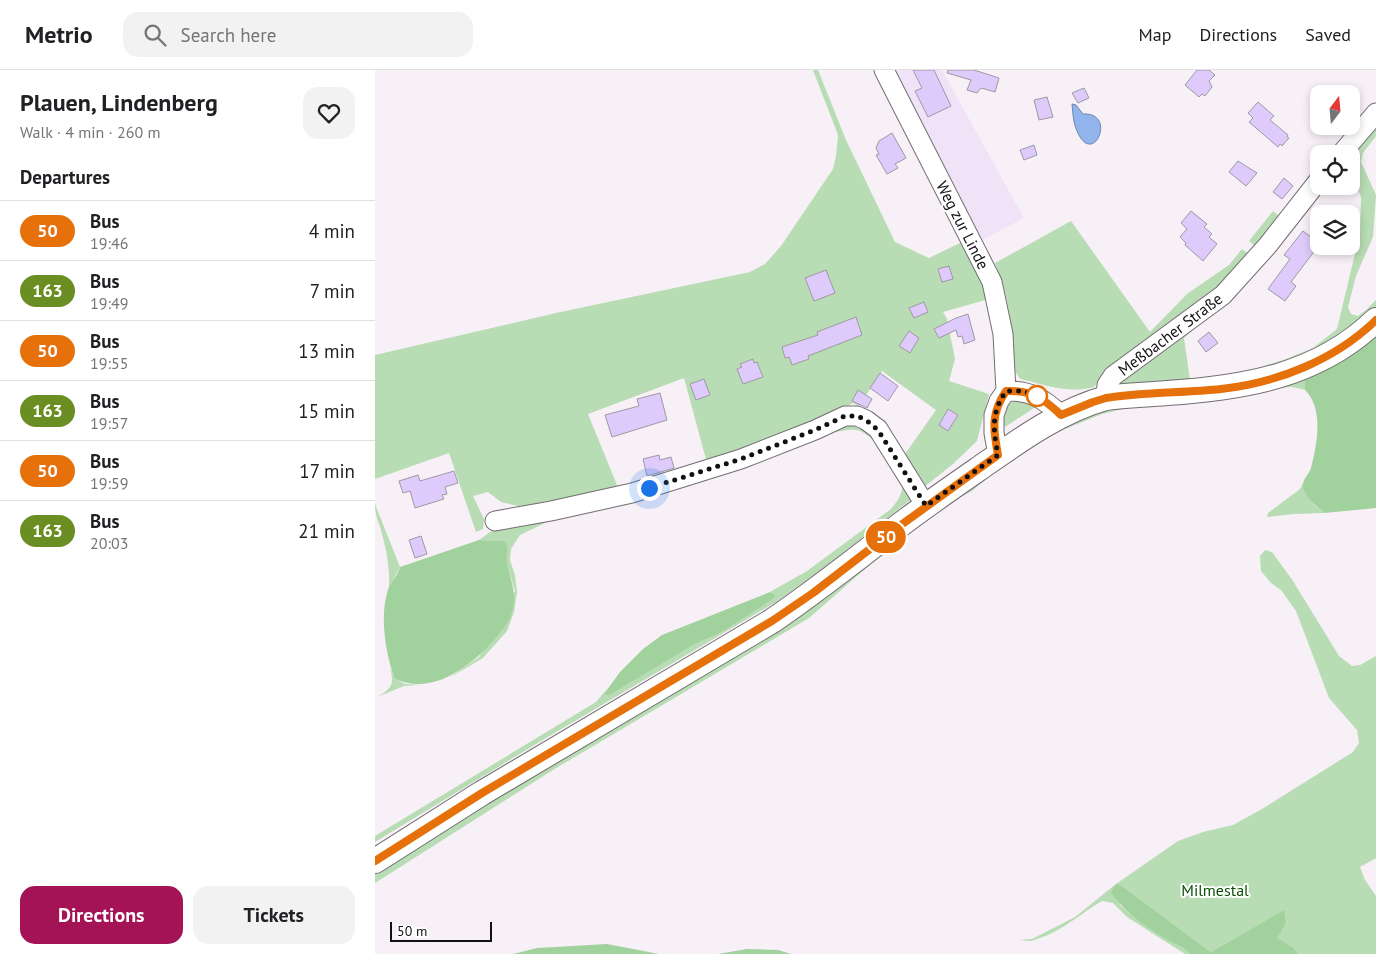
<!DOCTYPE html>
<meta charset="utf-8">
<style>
:root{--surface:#fff;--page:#f2f2f2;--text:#202124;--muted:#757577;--line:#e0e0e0;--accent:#a41355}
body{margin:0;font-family:"PT Sans",sans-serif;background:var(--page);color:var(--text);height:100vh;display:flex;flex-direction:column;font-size:19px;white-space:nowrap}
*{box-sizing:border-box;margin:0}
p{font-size:16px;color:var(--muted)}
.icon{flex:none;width:28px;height:28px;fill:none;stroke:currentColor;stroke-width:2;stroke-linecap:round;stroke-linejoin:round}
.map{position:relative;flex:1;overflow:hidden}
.panel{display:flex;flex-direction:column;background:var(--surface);width:375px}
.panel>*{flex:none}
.badge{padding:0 10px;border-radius:16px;font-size:18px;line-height:32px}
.needle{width:32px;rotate:16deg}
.tools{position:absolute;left:935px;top:15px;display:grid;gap:10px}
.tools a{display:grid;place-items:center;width:50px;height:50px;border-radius:10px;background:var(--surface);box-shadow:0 2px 8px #0003;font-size:25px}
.scale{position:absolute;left:15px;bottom:12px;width:102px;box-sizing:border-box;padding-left:5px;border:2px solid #121012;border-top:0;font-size:14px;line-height:18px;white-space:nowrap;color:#121012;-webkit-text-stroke:4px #fff;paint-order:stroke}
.you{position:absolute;width:25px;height:25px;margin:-12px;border:4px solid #fff;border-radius:50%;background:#1a73e8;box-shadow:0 0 0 8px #1a73e833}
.map>.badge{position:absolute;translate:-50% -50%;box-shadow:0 0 0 2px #fff}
h2{padding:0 20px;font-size:19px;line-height:45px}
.round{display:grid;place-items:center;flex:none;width:52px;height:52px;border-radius:15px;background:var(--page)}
.overview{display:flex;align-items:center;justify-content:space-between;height:85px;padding:0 20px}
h1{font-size:24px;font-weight:600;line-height:38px}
.button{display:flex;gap:10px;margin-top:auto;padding:10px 20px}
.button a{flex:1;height:58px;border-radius:15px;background:var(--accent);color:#fff;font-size:20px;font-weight:600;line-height:58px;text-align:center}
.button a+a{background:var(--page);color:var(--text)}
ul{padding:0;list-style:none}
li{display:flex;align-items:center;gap:15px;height:60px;padding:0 20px;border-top:1px solid var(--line)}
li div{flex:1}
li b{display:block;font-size:19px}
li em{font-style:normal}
li .badge{min-width:55px;font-weight:700;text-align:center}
header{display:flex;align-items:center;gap:30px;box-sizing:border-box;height:70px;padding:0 25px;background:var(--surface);border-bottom:1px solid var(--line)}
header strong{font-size:24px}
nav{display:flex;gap:28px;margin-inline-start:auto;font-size:18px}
.search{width:350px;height:45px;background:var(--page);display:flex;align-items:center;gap:12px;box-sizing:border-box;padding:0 18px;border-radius:15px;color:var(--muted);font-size:19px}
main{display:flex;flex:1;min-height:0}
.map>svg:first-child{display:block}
.commercial{fill:#f0e3f7}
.green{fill:#b8dcb4}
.forest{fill:#a1d19c}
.water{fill:#92b4ec;stroke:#6c83ab}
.building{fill:#decafb;stroke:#9d99a2}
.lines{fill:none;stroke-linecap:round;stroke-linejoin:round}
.minor-casing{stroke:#736c72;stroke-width:21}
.major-casing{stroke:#736c72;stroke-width:26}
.minor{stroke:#fff;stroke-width:19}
.major{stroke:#fff;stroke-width:24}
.line-casing{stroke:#fff;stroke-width:11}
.line{stroke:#e6710a;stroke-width:8}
.walk{stroke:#121012;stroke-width:5;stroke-dasharray:0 9}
.stop-dot{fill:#fff;stroke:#e6710a;stroke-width:2.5}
.labels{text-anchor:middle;stroke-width:4;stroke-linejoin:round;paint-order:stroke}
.street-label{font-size:16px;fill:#121012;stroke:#fff}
.park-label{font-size:16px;fill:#0b4f07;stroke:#fff}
</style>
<header>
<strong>Metrio</strong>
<div class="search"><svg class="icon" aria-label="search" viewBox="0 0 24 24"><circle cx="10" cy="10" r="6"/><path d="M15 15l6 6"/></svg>Search here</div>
<nav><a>Map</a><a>Directions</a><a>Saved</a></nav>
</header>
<main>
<section class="panel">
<div class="overview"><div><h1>Plauen, Lindenberg</h1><p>Walk · 4 min · 260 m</p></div><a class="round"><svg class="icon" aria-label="heart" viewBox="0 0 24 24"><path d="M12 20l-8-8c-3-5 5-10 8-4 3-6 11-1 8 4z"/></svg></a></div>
<h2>Departures</h2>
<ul>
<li><span class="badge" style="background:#e6710a;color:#fff">50</span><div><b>Bus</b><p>19:46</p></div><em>4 min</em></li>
<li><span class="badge" style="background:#6b8e23;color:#fff">163</span><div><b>Bus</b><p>19:49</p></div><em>7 min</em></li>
<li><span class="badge" style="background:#e6710a;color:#fff">50</span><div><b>Bus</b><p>19:55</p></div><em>13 min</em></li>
<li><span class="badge" style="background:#6b8e23;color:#fff">163</span><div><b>Bus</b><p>19:57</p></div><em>15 min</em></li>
<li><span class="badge" style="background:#e6710a;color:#fff">50</span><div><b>Bus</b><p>19:59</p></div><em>17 min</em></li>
<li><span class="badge" style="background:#6b8e23;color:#fff">163</span><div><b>Bus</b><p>20:03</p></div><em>21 min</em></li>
</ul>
<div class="button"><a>Directions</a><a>Tickets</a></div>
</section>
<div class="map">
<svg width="1001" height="884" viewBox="0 0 1001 884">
<rect width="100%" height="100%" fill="#f8f0f7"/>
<path class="commercial" d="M520,0h47l82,148 -42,22z"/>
<path class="green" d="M438,0h5l28,70 49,102 34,16 37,-18 23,59 -46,13 4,7 8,40 -6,22 40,13 -12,47 -24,23 -29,23 -21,-30 33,-47 -54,-39 -23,35 -6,-3 -14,7 -132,53 -23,-85 -96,36 31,76 -88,19 -30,-7 -13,-10 -15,4 11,23 -1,10 -7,3 -27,-79 -74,26v-124l181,-42 194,-41 15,-8 16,-18 52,-77 3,-13 2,-21z
M1001,51v15l-13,17 -2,9 15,33 -3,42 -17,39 -8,31 3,7 7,2 8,-6 10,-10v8l-11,11 -24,18 -70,34 -153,17 -2,-8 73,-55 6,3 -11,10 6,42 49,-6 44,-14 30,-12 24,-19 23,-96 1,-36 -10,-23v-20z
M898,141l7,6 -20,33 -11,-9z
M696,151l79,111 37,-38 42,-29 13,-16 11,8 -9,14 -144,108 -6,8c-25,7 -49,-2 -73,-8 -13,-9 -9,-52 -12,-67 -2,-17 -8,-33 -14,-49z
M930,307v13l-13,-3 -21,1 -31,9 -34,4 -69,5 -35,8 -54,22 -57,38 -19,17 -21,11 -41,30 -53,44 -48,42 -256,152 -178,113v-13l555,-359 158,-101z
M642,330h9l11,6 -32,21c-6,-13 -1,-22 12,-27z
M456,354h35l48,73 -88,69 -50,36 -245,145 -156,95v-6l221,-134 11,-13 -3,5 89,-49 27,-12 52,-40 -2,-1 37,-21 84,-62c4,-5 10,-12 11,-20 1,-14 -28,-53 -42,-58 -8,-3 -18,0 -26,1l-283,88 -31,15 -9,14 -1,11 5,15 2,17 -3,20 -7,19 -24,27 -34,20 30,-21 36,-66 -9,-30 -2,-20 -25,-1 11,-8z
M928,413c2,13 11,22 21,30l-30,1 -27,3 1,-4 32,-24z
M0,434l25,63 -11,20c1,-21 -3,-40 -9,-60 -3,-10 -5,-12 -5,-23z
M890,480l7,2 21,29 46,75 13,10 8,-1 16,-9v202l-16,9 5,13 11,16v58h-78l-4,-6 -18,-10 10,-15 -3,-12 -72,41 -89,-66 -2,19c16,14 33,26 51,37 7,4 14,5 19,12h-5l-58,-37 -14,-14 -11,-2c-22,13 -42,32 -68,39 -4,2 -10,0 -15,0l13,-1 43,-22 41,-33 62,-43 25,-9 30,-7 29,-16 91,-57 6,-9 -2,-13 -28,-32 -33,-87 -15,-21 -10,-7 -10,-12 -1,-15z
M15,597l5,12 10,5 16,1 -17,1 -27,11c16,-9 17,-13 13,-30z"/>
<path class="forest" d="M995,266l6,1v171l-52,5c-7,-7 -21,-17 -21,-28 0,-6 6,-11 8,-17 6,-23 13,-60 -6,-78v-13z
M104,470l26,1c5,11 0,13 2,22 4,20 11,31 4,52 -3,9 -11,18 -17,25 -24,27 -62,56 -99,39 -10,-25 -16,-66 -6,-92 3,-7 9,-12 11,-20z
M395,522l5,3 -2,4 -53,34 -27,12 -84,50 -5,-1 16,-22 23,-23 19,-14z
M741,814l6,2 89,66 73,-42 2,13 -9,15 17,10 4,6h-108c-5,-7 -12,-8 -19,-12 -23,-13 -44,-28 -60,-49z
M232,874l52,10h10h-156l24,-6z
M372,879l31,1 13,4h-73z"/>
<path class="water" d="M697,34l4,1 7,9c35,-2 10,55 -6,17 -4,-9 -4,-18 -5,-27z"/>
<path class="building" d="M538,0h21l17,36 -23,11 -13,-26 7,-3z
M573,0h26l25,8 -4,14 -14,-4 -4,5 -10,-3 4,-10 -24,-7z
M822,0h12l6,5 -6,6 3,6 -7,9 -3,-2 -3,3 -14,-12z
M709,18l5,10 -11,5 -6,-10z
M672,27l6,20 -14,3 -5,-20z
M883,32l16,14 -4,4 18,15 -1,2 2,1 -7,8 -2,-2 -2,3 -29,-25 4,-4 -5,-5z
M517,63l14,25 -11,6 3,4 -11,6 -11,-19 3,-1 -3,-6 3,-7z
M659,75l3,10 -13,5 -4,-10z
M863,91l19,12 -11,13 -17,-14z
M909,108l9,8 -11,13 -9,-7z
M816,141l16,13 -3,3 8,7 -3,3 8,7 -14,17 -18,-16 1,-2 -6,-6 7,-8 -6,-6z
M928,161l16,12v2l-28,37 5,4 -11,15 -17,-12 22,-30 -6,-4z
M574,196l4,13 -11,3 -4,-13z
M451,200l9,23 -21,8 -9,-23z
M549,232l4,10 -14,6 -5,-10z
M593,244l7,26 -11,4 -2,-8 -4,1 -2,-7 -17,8 -5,-9 22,-11z
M481,247l6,18 -54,21 1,3 -17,6 -3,-8 -4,1 -3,-11 36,-12 -1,-3z
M534,261l10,7 -9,15 -11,-7z
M834,262l9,11 -12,9 -8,-11z
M378,289l1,4 3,-1 6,15 -20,7 -6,-15 5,-2 -2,-3z
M505,303l18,13 -10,15 -18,-13z
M329,309l6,16 -14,5 -6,-16z
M483,320l14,9 -5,9 -15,-7z
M285,323l7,27 -55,17 -7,-22 34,-9 -2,-7z
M573,339l10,6 -10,16 -9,-6z
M284,385l1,5 11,-3 3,11 -27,8 -4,-17z
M79,401l4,12 -13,4 2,7 -5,1 2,4 -29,9 -5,-17 -7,2 -4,-12 19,-6 2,6z
M46,466l6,18 -12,4 -6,-18z"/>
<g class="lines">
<g class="minor-casing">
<path id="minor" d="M509,0l108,212 11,52 3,57 -7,10 -5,14v18l4,22
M966,84l35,-41
M631,321c24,-1 38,8 55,24
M731,328l1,-13 6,-9 110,-81 45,-50 51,-65
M120,451l56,-10 81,-18 109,-34 74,-29 30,-14h12l9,4 12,9 48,77"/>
</g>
<g class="major-casing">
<path id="major" d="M0,791l107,-68 290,-172c44,-30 86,-63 128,-96 25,-19 51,-37 77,-55 40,-28 82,-59 129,-72 21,-3 41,-3 61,-5 77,-5 151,-17 209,-73"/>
</g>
<use href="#minor" class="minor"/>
<use href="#major" class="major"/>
</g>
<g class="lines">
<g class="line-casing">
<path id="line" d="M0,791l107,-68 290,-172 41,-28 88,-68 97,-70c-5,-26 -7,-42 8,-64 26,-1 37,7 55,24l32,-13 13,-4c38,-6 77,-5 115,-9 56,-6 114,-29 155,-69"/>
</g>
<use href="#line" class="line"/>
<path class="walk" d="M274,418l92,-29 74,-29 30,-14h12l9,4 12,10 48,76 72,-51c-5,-26 -7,-42 8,-64h17l14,5"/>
</g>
<circle class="stop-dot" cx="662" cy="326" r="10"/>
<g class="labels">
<g class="street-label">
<text transform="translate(588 155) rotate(63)" y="6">Weg zur Linde</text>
<text transform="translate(795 264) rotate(-37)" y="6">Meßbacher Straße</text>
</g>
<g class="park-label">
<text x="840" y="826">Milmestal</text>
</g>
</g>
</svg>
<div class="tools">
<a><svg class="needle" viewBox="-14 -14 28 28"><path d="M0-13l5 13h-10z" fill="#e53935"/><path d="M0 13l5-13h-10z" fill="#757577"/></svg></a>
<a><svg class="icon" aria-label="locate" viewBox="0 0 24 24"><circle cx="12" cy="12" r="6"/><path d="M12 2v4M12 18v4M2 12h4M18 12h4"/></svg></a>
<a><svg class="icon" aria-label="layers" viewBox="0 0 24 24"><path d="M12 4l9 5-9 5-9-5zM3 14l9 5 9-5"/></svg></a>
</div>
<div class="scale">50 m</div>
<div class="you" style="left:274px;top:418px"></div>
<b class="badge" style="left:511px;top:467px;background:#e6710a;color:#fff">50</b>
</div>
</main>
